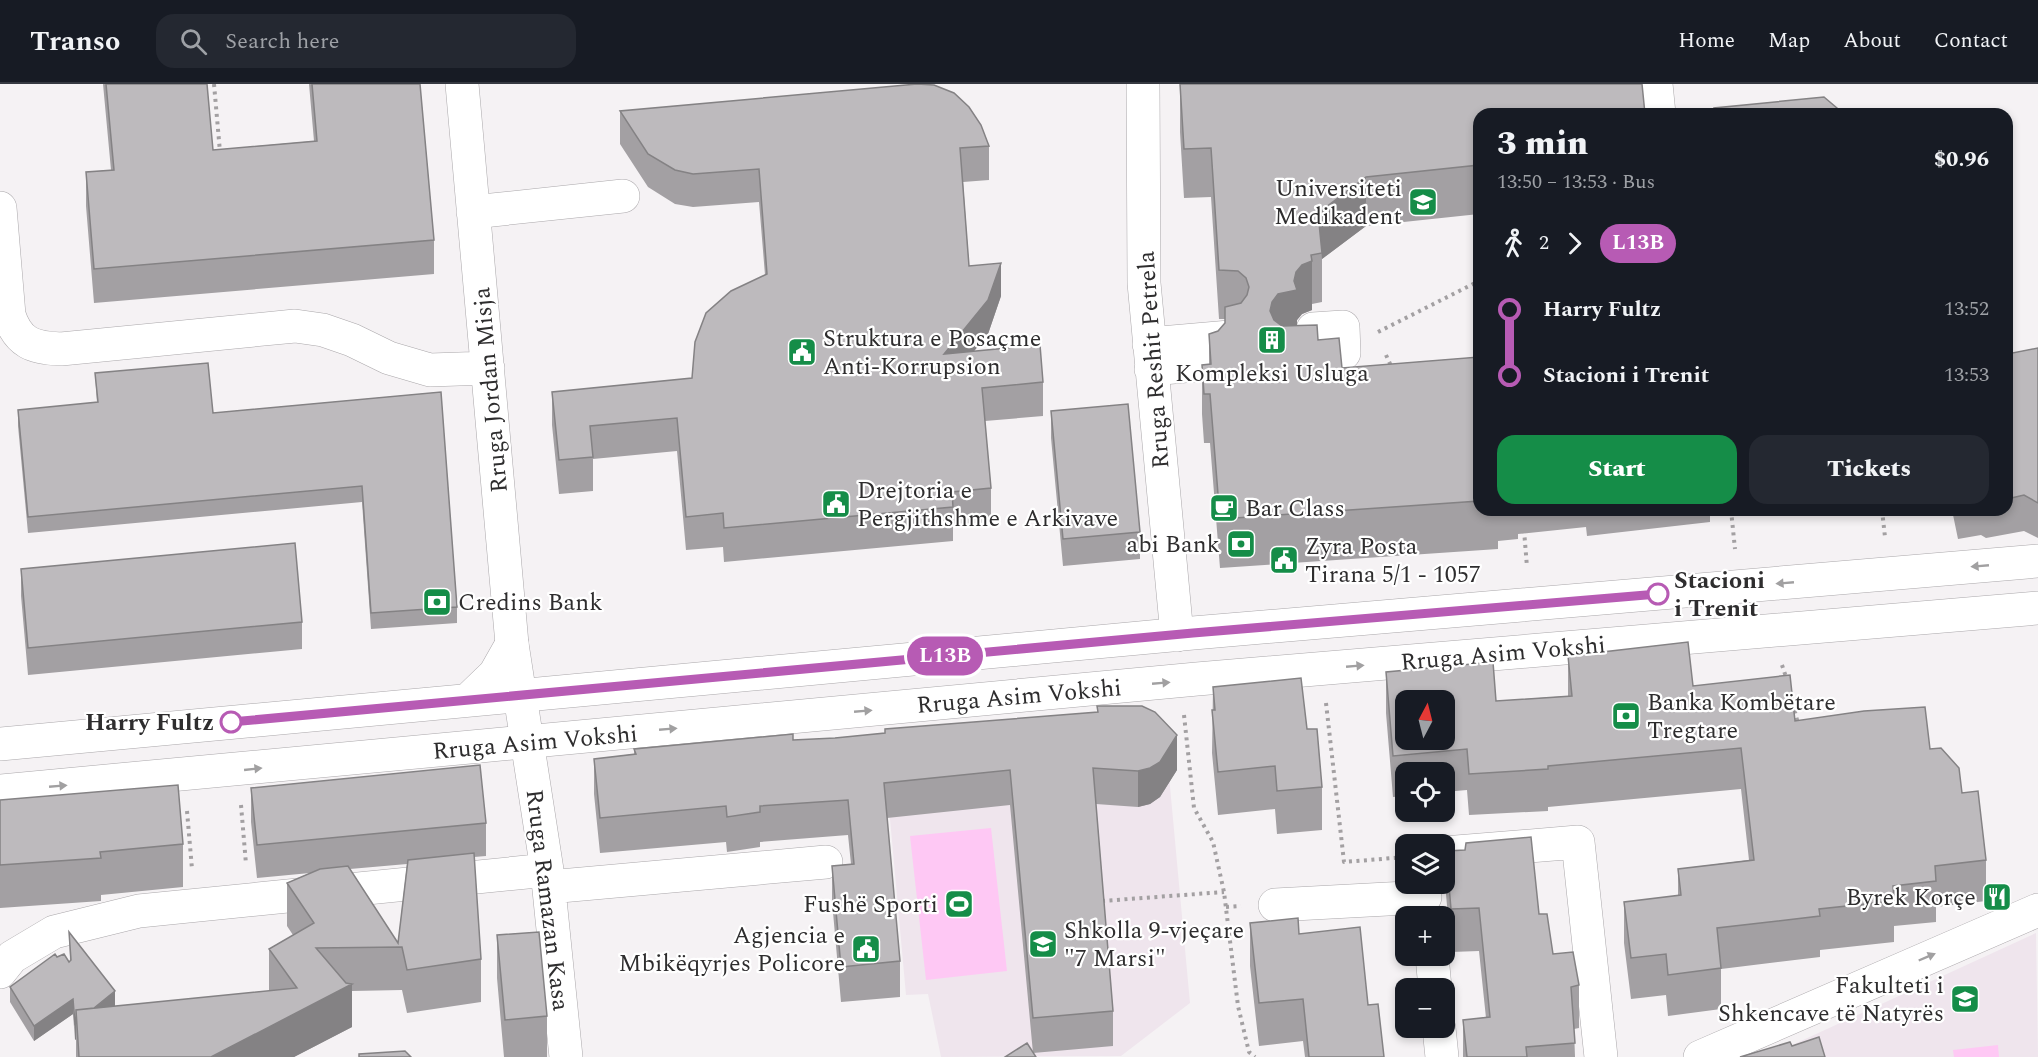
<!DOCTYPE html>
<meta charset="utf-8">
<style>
:root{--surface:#171b24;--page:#242831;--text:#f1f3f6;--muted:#9ea1a6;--line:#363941;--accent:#158d48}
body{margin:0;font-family:Spectral,serif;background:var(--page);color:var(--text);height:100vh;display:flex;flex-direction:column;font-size:22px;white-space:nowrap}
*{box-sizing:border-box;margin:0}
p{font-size:20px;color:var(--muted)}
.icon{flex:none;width:33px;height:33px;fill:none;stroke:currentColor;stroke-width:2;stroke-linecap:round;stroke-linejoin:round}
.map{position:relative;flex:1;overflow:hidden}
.panel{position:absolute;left:1473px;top:24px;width:540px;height:408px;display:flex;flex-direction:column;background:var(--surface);border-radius:18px;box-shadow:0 3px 9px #0003}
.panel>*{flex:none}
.badge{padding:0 12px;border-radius:20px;font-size:21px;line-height:39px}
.needle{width:39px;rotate:7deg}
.tools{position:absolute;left:1395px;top:606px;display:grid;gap:12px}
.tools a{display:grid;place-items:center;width:60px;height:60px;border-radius:12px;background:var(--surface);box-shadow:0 3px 9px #0003;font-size:30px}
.map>.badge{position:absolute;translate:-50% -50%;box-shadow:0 0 0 3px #fff}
.legs{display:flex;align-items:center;gap:9px;height:66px;padding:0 24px;font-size:20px}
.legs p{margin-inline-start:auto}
.summary{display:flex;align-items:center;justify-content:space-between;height:102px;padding:0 24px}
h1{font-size:33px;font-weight:800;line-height:45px}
.button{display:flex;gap:12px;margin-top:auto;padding:12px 24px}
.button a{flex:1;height:69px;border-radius:18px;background:var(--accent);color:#fff;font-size:24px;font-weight:800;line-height:69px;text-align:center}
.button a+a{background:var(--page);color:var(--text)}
ul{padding:0 24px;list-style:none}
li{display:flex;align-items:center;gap:21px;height:66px;font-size:22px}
li i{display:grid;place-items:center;width:9px;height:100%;margin:0 8px;background:currentColor}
li i::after{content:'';width:15px;height:15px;margin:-8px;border:4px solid;border-radius:50%;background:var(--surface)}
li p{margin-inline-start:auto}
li:first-child i{background:linear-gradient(#0000 50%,currentColor 0)}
li:last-child i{background:linear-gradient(currentColor 50%,#0000 0)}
header{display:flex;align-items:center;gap:36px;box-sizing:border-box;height:84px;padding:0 30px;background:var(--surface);border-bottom:2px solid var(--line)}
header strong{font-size:28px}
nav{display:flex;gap:33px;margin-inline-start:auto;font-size:21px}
.search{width:420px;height:54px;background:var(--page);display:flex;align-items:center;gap:15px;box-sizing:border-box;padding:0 21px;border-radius:18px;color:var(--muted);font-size:22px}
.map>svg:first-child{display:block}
.built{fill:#efe5ed}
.green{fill:#fec8f4}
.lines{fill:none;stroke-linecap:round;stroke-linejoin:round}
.minor-casing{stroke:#aaa7aa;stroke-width:34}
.major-casing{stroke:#aaa7aa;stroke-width:34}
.path{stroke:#a3a0a2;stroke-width:4;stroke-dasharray:3 4.5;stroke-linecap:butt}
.minor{stroke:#fff;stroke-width:33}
.major{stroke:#fff;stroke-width:33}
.wall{fill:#a3a0a3;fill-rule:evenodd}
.shaded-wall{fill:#848284}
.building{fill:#bdbabd;stroke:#848284;stroke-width:1.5;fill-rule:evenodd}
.oneway{fill:#a1a0a1}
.line-1-casing{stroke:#fff;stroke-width:14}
.line-1{stroke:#b75bb4;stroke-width:9}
.stop-1-dot{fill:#fff;stroke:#b75bb4;stroke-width:3}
.labels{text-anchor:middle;stroke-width:4.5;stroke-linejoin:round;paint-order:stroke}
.poi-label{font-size:24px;fill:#2e2d2e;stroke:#fff;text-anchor:start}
.street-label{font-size:24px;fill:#2e2d2e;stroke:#fff}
.stop-label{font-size:24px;font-weight:bold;fill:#2e2d2e;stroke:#fff;text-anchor:start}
</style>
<header>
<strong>Transo</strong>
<div class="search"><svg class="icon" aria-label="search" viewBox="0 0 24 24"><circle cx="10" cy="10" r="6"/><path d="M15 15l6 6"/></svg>Search here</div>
<nav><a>Home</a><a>Map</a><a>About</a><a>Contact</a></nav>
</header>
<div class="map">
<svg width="2038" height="973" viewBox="0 0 2038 973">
<rect width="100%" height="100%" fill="#f5f2f4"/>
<path class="built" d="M885,680l283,1 22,238 -69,53 -180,1 -13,-63 -22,1z
M2036,849l2,124h-272z"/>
<path class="green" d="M991,744l16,143 -81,9 -16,-144z
M1998,961l1,12h-45l-1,-7z"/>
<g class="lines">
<g class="minor-casing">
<path id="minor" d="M462,0l50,560 35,226 19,187
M1143,0l1,199 33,352
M1656,0l3,30
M0,124l9,107c9,28 24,33 52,34l234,-23 28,4 29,10 37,18 41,12 58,-2
M473,128l150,-16
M1149,260l81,-7
M1297,273l47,-4 -1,-26 -30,2
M1151,285l57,-5
M1444,769l134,-11 23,215
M549,803l277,-25
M1275,821l150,-8
M1432,872l3,32
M0,888l12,-15 42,-25 85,-21 408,-41
M1439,944l3,29
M1700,973l338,-147"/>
</g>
<g class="major-casing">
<path id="major" d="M468,616l27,-26 17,-30
M0,660l1193,-111 845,-72
M0,707l1197,-112 841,-71"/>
</g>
<path class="path" d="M214,0l6,68
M1378,248l101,-51
M1386,271l6,13
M1731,426l4,39
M1882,426l3,27
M1524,446l3,37
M1782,581l5,15
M1791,612l7,28
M1326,619l18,159 62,-5
M1184,631l10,93 19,34 11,50 14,114 11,46 6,5
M241,721l5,59
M187,727l5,58
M1102,817l122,-9
M1226,823l15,-1"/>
<use href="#minor" class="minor"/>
<use href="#major" class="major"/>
</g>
<path class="wall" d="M103,0h104l6,66 101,-9 -5,-57h111l14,156v34l-340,29 -8,-97v-34l25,-2z
M1180,0l299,30v100l-113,12 -44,33v43l-10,2v6l-10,4 -5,6v6l21,14 24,28 137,-11v153h231v12l-123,14 -1,-9 -68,7v5l-20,2v8l-278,19 -10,-125h-6l-2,-29v-49l7,-1v-30l9,-3 7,-7v-5h-6l-8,-122 -27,1 -4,-66z
M620,27l369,35v34l-26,2 6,84 32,30 -13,38 -14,17 69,31v34l-58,5 6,67v34l-38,3v16l-229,21 -1,-15 -37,3 -9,-99 -84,8v32l-34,3 -7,-69v-33l140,-14 73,-103 -6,-73 -66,5 -18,-3 -27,-17 -28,-43z
M2038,264v190l-14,-7 -38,7 -5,-3 -23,4 -6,-29h55v-156z
M95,289l118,40 228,-21 16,215v16l-86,6 -9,-127 -334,31 -10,-107v-16l79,-7z
M1051,327l89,121v27l-77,7 -12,-128z
M21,485l281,53v27l-274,26 -7,-79z
M1568,572l125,30 102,35 135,28 32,44 24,67v41l-50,6v15l-42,4v16l-74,8v7l-99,12v40l-53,7 -2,-21 -35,4 -7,-56v-41l54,-6v-27l71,-9 -8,-71 -193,18v4l-79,4 -2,-25 -23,2v-20h-38v24l-13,1 -7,-84v-41l110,29 72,-5z
M1213,603l94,42 15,58v43l-45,4 -2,-25 -57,6 -6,-62z
M1097,622l80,64 -17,27 -10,7 -12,3 -42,-3 17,207v35l-80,7 -23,-248 -123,13 13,143v36l-59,5 -9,-101v-35l19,-2 -3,-29 -88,7v5l-33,5 -1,-10 -126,11 -6,-59v-35l40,-5v-5l159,-9 42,-2 262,-26z
M251,704l235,35v33l-12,1 7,102v43l-74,11 -5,-23 -50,1v36l-58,30h-218v-18l-1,1 -2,-26 -39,27 -24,-39v-15l47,-30 12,5 1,-1 -1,-29 46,74 154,-15v-42l24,-14 -6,-9v-43l23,-10 -53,5 -6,-56zM407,780l-9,79 -48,-74z
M0,716l183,44v43l-82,8v6l-101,7z
M1446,767l93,63 14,40 26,31v43l-5,1 1,28h-112v-37l23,-2 -7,-67 -28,1 -5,-58z
M1250,839l49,11 69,71 16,52h-79l-2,-16 -44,5 -9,-80z
M497,851l50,81v41h-43l-7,-79z"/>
<path class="shaded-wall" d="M1366,93v49l-44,33 -4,-46z
M1312,177v49l-10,4 -5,6v18l-19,5 -8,-32 2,-9 6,-8 16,-13 2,-9 6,-7z
M1001,179v33l-13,38 -44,54v-34z
M1177,651v35l-17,27 -10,7 -12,3v-36z
M352,900v43l-58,30h-83z
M115,907v15l-38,17z
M73,915v15l-39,27v-15z
M76,939v16l-1,1v-16z"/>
<path class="building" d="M106,0h101l6,66 104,-9 -5,-57h108l14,156 -340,29 -8,-97 28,-2z
M917,0l17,1 20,8 15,14 12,18 8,21 -29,2 9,118 32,-3 -13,37 -44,54 96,-9 3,37 -61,6 9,100 -39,4 1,15 -229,21 -1,-15 -37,4 -9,-99 -87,8 3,31 -34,3 -7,-68 140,-14 3,-36 11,-29 25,-22 36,-17 -8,-105 -66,5 -18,-4 -27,-16 -28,-43z
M1180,0h462l3,30h-166v51l-113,12 -48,36 4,40 -11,2 1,6 -10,4 -6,7 -2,9 3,9 -19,4 -6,8 -2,9 4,9 8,6 35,-1 1,15 21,-2 3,30 137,-11v144l-259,18 -10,-125h-6l-2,-29 9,-1 -2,-30 9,-3 7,-8v-16l16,-4 6,-8 2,-8 -3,-9 -8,-7 -19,-1 -8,-122 -27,1z
M1824,13l20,17h-129l-1,-6z
M2038,264v155l-14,-8 -17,4v-145z
M208,279l5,50 228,-21 16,215 -86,6 -9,-127 -334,31 -10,-107 80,-8 -3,-29z
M1128,320l12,128 -77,7 -12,-128z
M295,459l7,79 -274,26 -7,-79z
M1688,558l5,44 97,-11 5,46 69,-10 61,-4 5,42 11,-1 18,20 3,25 16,-2 8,69 -51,6 1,15 -43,5 1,15 -75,8 1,7 -103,12 4,40 -53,7 -2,-21 -35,4 -7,-56 57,-7 -3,-26 76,-9 -13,-112 -193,18v3l-79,5 -2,-25 -74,7 -7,-84 107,-10 3,39 76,-5 -4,-40zM1406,616h38v40h-38z
M1301,594l6,51h10l5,58 -45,4 -2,-25 -57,6 -6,-62h3l-2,-23z
M1097,622h45l13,6 22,23 -17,27 -10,6 -12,3 -45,-3 20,243 -80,7 -23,-248 -126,13 16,178 -59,6 -9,-101 22,-2 -6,-64 -88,6v6l-33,5 -1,-11 -126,12 -6,-59 42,-5 -2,-5 159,-15v6l42,-2 50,-5v-4l213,-17z
M480,681l6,58 -229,22 -6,-57z
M178,701l5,59 -83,8 1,6 -101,7v-65z
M1531,753l8,77h8l6,40 20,-2 6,33 -8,2 4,56 -49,4 1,10h-60l-4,-37 27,-3 -11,-109 -28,1 -5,-58 19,-1 1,-7z
M474,769l7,106 -74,11 -5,-23 -86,1 30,35 6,1 -141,73h-132l-3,-47 221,-22 -28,-39 45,-26 -27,-40 33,-14 28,-3 50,77 10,-83z
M1298,834l1,16 61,-7 8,78 10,-1 6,53h-75l-6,-58 -44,4 -9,-80z
M69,848l46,59 -21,17 -18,2v13l-1,1 -2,-25 -39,27 -24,-39 45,-33 2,3 7,-3 5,8 2,-2z
M539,848l8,84 -42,4 -8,-85z
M1819,953l6,20h-85l50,-15 2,4z
M1027,959l9,14h-31z
M405,967l6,6h-52v-3z"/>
<defs><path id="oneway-solid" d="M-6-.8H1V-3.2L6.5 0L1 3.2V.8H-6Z" transform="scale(1.5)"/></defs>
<g class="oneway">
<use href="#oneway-solid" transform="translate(1980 482) rotate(175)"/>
<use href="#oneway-solid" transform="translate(1785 499) rotate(175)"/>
<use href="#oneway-solid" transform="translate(1355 582) rotate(-5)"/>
<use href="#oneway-solid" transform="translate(1161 599) rotate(-5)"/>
<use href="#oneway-solid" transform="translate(863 627) rotate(-5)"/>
<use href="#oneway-solid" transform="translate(668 645) rotate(-5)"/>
<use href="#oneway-solid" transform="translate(253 685) rotate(-6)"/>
<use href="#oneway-solid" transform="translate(58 702) rotate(-5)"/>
<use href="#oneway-solid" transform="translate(1927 873) rotate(-23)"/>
</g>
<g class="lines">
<g class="line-1-casing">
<path id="line-1" d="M231,638l962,-89 465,-39"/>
</g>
<use href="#line-1" class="line-1"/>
</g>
<defs>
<g id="university-square" transform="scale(1.5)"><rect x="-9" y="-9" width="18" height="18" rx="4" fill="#158d48" stroke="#fff"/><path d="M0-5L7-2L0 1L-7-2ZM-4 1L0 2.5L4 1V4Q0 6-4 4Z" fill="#fff"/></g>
<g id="building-square" transform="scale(1.5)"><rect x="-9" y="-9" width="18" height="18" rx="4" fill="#158d48" stroke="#fff"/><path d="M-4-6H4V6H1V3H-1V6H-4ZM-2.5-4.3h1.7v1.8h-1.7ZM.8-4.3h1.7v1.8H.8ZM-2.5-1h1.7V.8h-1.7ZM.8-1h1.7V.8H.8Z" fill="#fff"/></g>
<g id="civic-square" transform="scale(1.5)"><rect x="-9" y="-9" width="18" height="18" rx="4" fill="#158d48" stroke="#fff"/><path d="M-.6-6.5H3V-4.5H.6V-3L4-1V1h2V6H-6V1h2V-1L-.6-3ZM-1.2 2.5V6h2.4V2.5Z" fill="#fff"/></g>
<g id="cafe-square" transform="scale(1.5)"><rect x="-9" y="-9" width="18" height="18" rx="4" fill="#158d48" stroke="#fff"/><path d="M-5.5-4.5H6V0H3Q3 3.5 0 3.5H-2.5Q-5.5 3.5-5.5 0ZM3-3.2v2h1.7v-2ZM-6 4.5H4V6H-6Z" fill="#fff"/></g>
<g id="bank-square" transform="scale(1.5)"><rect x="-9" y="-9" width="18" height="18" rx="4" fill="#158d48" stroke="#fff"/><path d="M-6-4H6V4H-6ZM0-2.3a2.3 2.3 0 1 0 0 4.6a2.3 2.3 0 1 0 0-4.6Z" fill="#fff"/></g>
<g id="restaurant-square" transform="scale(1.5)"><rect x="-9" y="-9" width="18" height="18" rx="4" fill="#158d48" stroke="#fff"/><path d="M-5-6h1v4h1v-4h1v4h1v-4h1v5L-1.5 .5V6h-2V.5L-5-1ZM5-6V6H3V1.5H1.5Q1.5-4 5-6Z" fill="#fff"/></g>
<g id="stadium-square" transform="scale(1.5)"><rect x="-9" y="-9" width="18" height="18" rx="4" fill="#158d48" stroke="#fff"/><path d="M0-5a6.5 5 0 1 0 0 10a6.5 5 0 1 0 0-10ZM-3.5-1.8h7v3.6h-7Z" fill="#fff"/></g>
<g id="school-square" transform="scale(1.5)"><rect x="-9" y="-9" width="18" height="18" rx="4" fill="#158d48" stroke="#fff"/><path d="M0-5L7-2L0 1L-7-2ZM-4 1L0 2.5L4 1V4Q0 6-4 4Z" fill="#fff"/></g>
</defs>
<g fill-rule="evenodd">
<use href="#university-square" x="1423" y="118"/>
<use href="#building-square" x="1272" y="256"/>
<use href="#civic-square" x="802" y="268"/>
<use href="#civic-square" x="836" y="420"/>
<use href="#cafe-square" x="1224" y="424"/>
<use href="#bank-square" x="1241" y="460"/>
<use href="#civic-square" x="1284" y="476"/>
<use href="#bank-square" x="437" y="518"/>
<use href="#bank-square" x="1626" y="632"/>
<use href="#restaurant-square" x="1997" y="813"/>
<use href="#stadium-square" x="959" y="820"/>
<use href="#school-square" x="1043" y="860"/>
<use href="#civic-square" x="866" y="865"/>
<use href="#university-square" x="1965" y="915"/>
</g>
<g class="stop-1-dot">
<circle cx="1658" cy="510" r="10"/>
<circle cx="231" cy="638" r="10"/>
</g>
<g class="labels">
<g class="poi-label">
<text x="1402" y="112" text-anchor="end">Universiteti<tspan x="1402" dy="28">Medikadent</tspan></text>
<text x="823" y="262">Struktura e Posaçme<tspan x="823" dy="28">Anti-Korrupsion</tspan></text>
<text x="1272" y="297" text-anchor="middle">Kompleksi Usluga</text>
<text x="857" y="414">Drejtoria e<tspan x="857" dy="28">Pergjithshme e Arkivave</tspan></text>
<text x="1245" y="432">Bar Class</text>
<text x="1220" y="468" text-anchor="end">abi Bank</text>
<text x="1305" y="470">Zyra Posta<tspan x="1305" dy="28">Tirana 5/1 - 1057</tspan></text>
<text x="458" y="526">Credins Bank</text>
<text x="1647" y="626">Banka Kombëtare<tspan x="1647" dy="28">Tregtare</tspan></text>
<text x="1976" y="821" text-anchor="end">Byrek Korçe</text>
<text x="938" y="828" text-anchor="end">Fushë Sporti</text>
<text x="1064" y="854">Shkolla 9-vjeçare<tspan x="1064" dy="28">"7 Marsi"</tspan></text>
<text x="845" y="859" text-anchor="end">Agjencia e<tspan x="845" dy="28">Mbikëqyrjes Policore</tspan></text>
<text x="1944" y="909" text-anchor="end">Fakulteti i<tspan x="1944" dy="28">Shkencave të Natyrës</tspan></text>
</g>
<g class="street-label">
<text transform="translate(1153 276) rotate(-94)" y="8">Rruga Reshit Petrela</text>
<text transform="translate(490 306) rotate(-95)" y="8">Rruga Jordan Misja</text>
<text transform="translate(1503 569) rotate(-5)" y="8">Rruga Asim Vokshi</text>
<text transform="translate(1019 612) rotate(-5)" y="8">Rruga Asim Vokshi</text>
<text transform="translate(535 658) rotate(-5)" y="8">Rruga Asim Vokshi</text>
<text transform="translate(548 816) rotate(83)" y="8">Rruga Ramazan Kasa</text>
</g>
<g class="stop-label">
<text x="1674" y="504">Stacioni<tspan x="1674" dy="28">i Trenit</tspan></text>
<text x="214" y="646" text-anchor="end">Harry Fultz</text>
</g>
</g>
</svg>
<div class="tools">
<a><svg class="needle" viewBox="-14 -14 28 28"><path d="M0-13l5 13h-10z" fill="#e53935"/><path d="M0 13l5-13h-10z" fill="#9ea1a6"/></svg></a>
<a><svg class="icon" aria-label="locate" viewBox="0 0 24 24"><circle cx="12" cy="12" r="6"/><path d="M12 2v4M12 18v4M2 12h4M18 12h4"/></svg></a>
<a><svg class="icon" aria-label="layers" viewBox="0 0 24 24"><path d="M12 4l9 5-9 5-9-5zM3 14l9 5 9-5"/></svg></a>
<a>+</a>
<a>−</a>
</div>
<b class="badge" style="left:945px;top:572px;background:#b75bb4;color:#fff">L13B</b>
<section class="panel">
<div class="summary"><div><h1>3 min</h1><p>13:50 – 13:53 · Bus</p></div><b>$0.96</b></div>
<div class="legs"><svg class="icon" aria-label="walk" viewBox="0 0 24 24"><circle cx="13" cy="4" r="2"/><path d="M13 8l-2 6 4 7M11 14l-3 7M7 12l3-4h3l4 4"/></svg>2<svg class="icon" aria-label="forward" viewBox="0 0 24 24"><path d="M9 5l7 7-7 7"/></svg><b class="badge" style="background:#b75bb4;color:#fff">L13B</b></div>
<ul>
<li><i style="color:#b75bb4"></i><b>Harry Fultz</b><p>13:52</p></li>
<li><i style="color:#b75bb4"></i><b>Stacioni i Trenit</b><p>13:53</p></li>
</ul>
<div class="button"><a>Start</a><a>Tickets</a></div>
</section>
</div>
